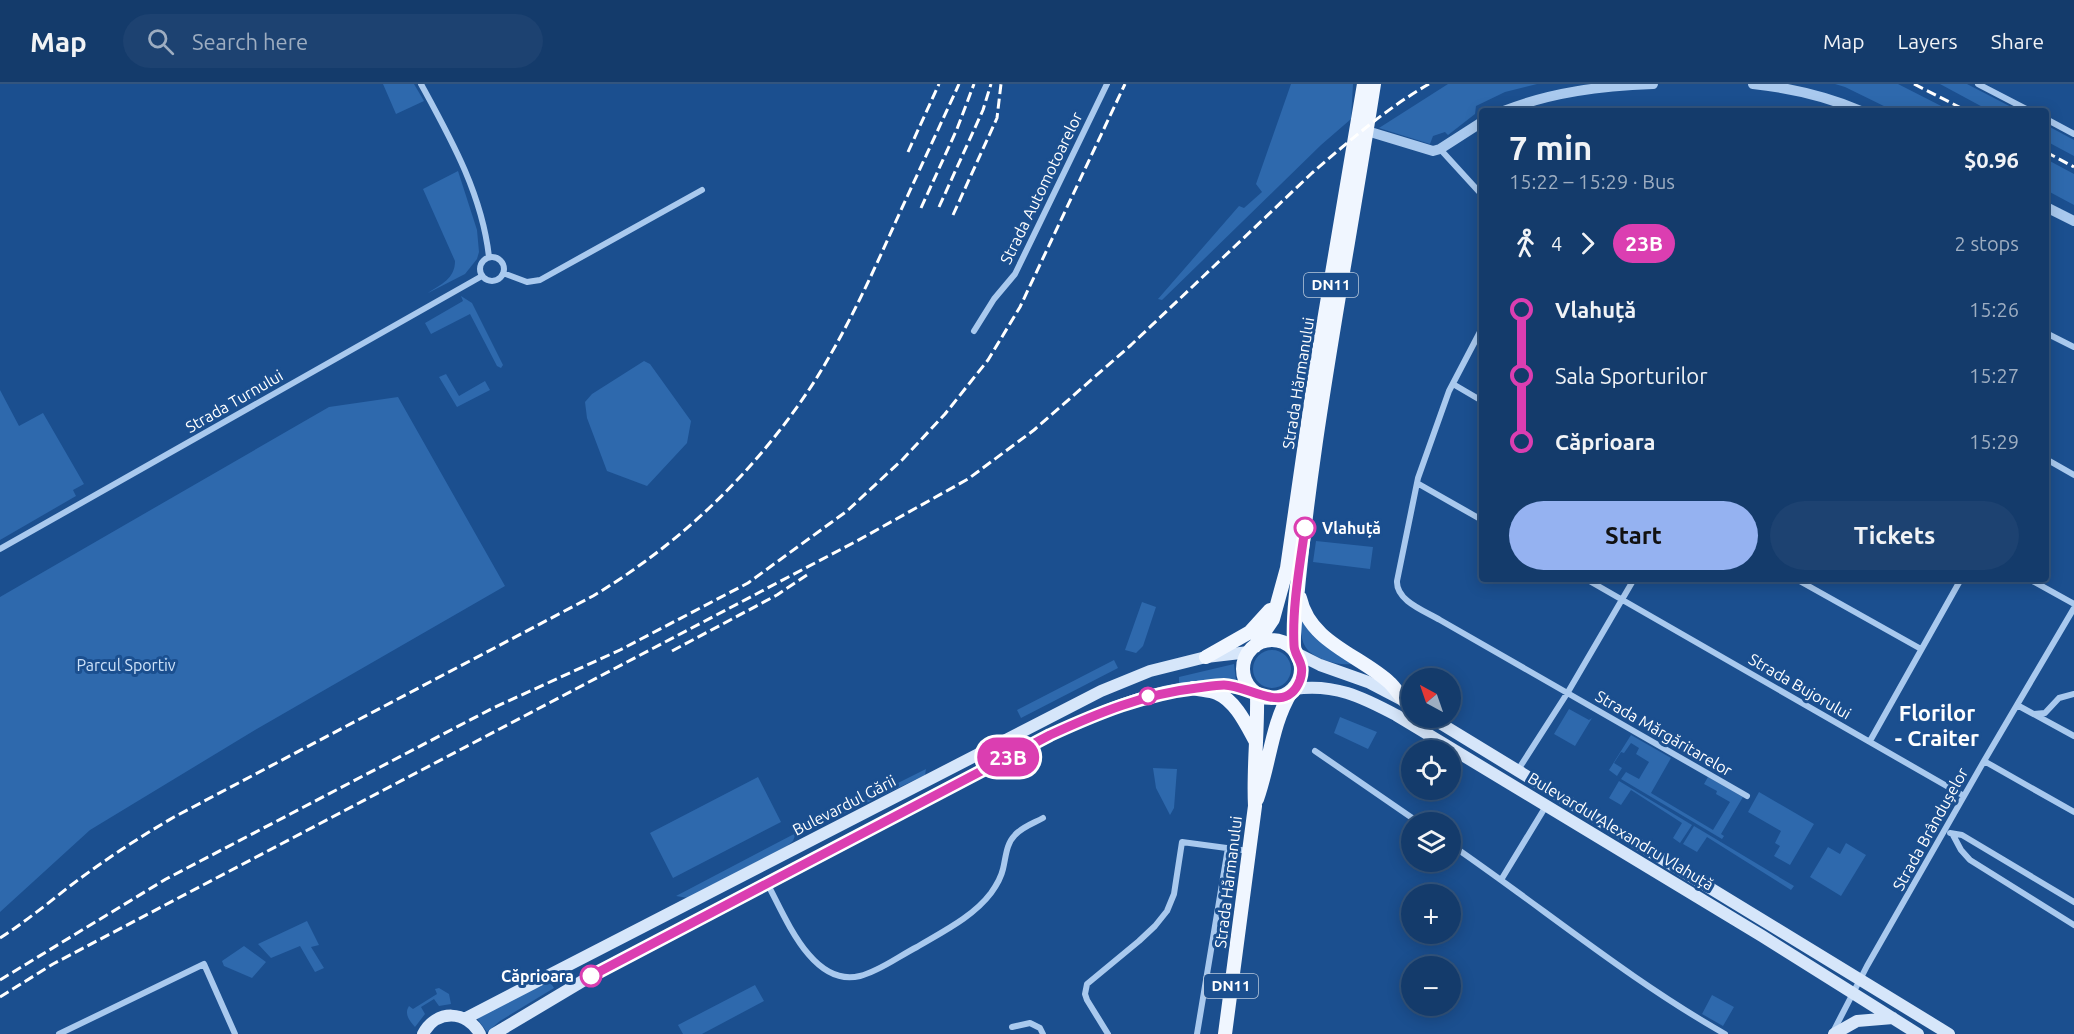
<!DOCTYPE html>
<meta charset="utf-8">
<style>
:root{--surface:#143b6b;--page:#1d4271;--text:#f1f3f6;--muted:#9dadc1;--line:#33557e;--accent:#95b2f1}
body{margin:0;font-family:Ubuntu,sans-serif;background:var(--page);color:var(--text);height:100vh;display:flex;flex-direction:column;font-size:22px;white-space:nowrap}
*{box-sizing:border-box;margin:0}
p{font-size:20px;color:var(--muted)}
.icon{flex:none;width:33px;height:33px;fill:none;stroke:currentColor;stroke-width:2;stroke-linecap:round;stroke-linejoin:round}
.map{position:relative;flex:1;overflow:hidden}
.drawer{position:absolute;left:1479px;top:24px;width:570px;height:474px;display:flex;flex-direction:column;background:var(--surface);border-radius:6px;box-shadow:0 3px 15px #0003,0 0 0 2px var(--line)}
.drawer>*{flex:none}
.badge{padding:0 12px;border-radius:20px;font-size:21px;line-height:39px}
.needle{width:39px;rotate:320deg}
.buttons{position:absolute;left:1401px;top:584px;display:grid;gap:12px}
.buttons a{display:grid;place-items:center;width:60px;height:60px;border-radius:50%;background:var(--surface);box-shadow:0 3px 15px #0003,0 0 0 2px var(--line);font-size:30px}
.map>.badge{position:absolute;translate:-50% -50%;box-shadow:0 0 0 3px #fff}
.legs{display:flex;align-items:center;gap:9px;height:66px;padding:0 30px;font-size:20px}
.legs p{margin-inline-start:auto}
.head{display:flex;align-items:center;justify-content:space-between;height:102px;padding:0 30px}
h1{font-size:33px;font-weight:700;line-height:45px}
.cta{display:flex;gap:12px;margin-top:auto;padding:12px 30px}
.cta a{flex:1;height:69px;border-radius:36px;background:var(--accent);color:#111;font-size:24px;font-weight:700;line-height:69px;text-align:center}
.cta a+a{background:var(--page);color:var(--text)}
ul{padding:0 30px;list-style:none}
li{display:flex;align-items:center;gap:21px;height:66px;font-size:22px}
li i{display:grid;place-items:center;width:9px;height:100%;margin:0 8px;background:currentColor}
li i::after{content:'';width:15px;height:15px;margin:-8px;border:4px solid;border-radius:50%;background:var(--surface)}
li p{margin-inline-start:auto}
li:first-child i{background:linear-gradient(#0000 50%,currentColor 0)}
li:last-child i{background:linear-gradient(currentColor 50%,#0000 0)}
header{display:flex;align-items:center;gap:36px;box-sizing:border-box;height:84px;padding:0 30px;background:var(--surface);border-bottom:2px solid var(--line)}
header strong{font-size:28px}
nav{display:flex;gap:33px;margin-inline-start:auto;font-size:21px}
.search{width:420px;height:54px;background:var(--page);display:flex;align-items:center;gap:15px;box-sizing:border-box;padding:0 21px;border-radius:33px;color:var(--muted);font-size:22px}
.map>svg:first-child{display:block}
.green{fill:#2e69ad}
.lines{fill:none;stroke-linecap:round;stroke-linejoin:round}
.minor{stroke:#a9c9ee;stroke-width:6}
.tertiary{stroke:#a9c9ee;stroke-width:10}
.secondary{stroke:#d6e6fa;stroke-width:12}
.primary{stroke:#f0f6ff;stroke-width:14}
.rail{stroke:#fff;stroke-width:3;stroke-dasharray:10 4.5;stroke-linecap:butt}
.line-1-casing{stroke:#fff;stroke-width:14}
.line-1{stroke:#db3eb1;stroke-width:9}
.stop-1-dot{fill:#fff;stroke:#db3eb1;stroke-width:3}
.labels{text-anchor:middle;stroke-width:6;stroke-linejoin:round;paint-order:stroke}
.shield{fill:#1b4f8f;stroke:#bbcadd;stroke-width:1.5}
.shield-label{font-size:15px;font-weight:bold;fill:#fff}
.street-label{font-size:16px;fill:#fff;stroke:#1b4f8f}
.stop-label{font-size:16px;font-weight:bold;fill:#fff;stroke:#1b4f8f;text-anchor:start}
.park-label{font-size:16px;fill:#cfe3fa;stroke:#1b4f8f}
.district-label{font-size:22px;font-weight:bold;fill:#fff;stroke:#1b4f8f}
</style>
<header>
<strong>Map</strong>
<div class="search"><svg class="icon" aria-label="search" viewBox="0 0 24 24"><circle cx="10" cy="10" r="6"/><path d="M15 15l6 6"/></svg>Search here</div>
<nav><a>Map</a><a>Layers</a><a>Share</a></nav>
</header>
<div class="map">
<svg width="2074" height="950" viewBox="0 0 2074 950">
<rect width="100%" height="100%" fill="#1b4f8f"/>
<path class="green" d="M383,0h31l10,17 -28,13z
M1291,0h62l-2,35 -30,26 -159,155 -4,-1 81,-93 5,2 18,-16 -6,-8z
M1448,0h89l-32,8 -29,14 -1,8 -27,21 -3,-3 -12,4 -3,8 -51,-16z
M1835,0h63l53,27h-57l-49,-24z
M1940,0h27l52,27h-29z
M2046,41l28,15v16l-28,-15z
M2046,75l28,15v31l-28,-15z
M458,87l19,59 2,22 -2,7 -12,15 -37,19c13,-9 27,-14 27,-32l-32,-72z
M461,212l11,7 31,62 -2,3 -4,-2 -27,-52 -39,20 -6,-11 38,-22z
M644,277l6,3 41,57 -4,22 -40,43 -40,-15 -20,-53 -2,-16 7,-8z
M446,290l13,22 26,-15 5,9 -33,17 -18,-30z
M0,306l19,36 24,-13 41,71 -11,6 3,6 -76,44z
M398,313l107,189 -250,144 -165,100 -90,82v-315l329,-190z
M1316,457l57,6 -3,22 -57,-7z
M1142,518l14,5 -13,39 -7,7 -11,-3z
M1302,537l11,15 39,28c-13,2 -37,-5 -45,-15 -6,-7 -7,-20 -5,-28z
M1253 585a19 19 0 1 1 38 0a19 19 0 1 1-38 0Z
M1114,576l4,8 -97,50 -4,-8z
M1234,580l2,16 -57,4v-7z
M1569,625l20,11 3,-2 -17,28 -21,-12z
M1340,633l37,15 -9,17 -34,-16z
M1631,651l40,23 -20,35 62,37 17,-28 -14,-8 1,-3 -13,-7 4,-7 35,20 -22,37 3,2 -2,3 -101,-60 5,-7 13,7 10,-17 -13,-8 3,-6 -8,-5 -7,10 -3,-1 -7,11 8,5 -5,8 -8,-6z
M1153,684l24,1 -3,39 -4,7 -14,-27z
M926,685l-1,6 -111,53v-3z
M758,693l23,45 -108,56 -23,-45z
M1619,697l73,44 -12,18 -7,-5 9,-15 -51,-33 -10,15 -12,-7z
M1759,708l55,32 -24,41 -16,-9 6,-10 -5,-3 6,-12 -33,-19z
M1694,742l100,60 -3,4 -84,-53 -10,15 -14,-8z
M796,749l-3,8 -6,5 -99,52 -12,-2z
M1846,759l20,12 -25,41 -31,-19 18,-30 12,7z
M307,837l12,24 -8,2 13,21 -9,4 -15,-26 -29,12 -13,-14z
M244,862l22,16 -14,16 -28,-12 -2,-5z
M550,898l4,6 -54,33 -13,11 -11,-15z
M755,901l9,16 -62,33h-19l-5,-9z
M439,904l10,6 2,10 -12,2 -5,-7 -13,8 4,7 -10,13c-6,-7 -11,-13 -6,-21l4,3 24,-15 -2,-5z
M1712,911l22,12 -11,19 -21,-12z"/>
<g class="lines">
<path class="minor" d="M421,0c30,55 61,110 68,173
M1978,0l52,27
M2046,35l28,15
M1440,65l42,46
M480 185a12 12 0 1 1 24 0a12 12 0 1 1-24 0Z
M503,189l24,9 13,-2 162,-90
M1482,244l-33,63 -31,87 -21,103c-1,20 28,30 43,39l307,176
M974,247l20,-32 21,-25 92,-190
M2046,249l28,14
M1453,300l29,17
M2046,375l28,16
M1417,399l65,37
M0,465l482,-273
M1586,495l378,217
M1796,495l125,70
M2029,495l45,25
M2017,621l57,31
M2034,630l11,-1 14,-15 15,-4
M1870,657l91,-162
M1315,667l103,71
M1984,677l90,51
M1518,686l50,-78 66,-113
M1950,749l12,2 112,67
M1953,751l8,15 9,10 104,65
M1450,760c92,63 178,135 275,190
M1501,796l45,-74
M767,799c18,33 45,105 93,93 20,-5 39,-20 57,-29 25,-15 56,-30 74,-54 5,-7 10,-15 12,-24 3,-12 3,-25 12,-34 7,-8 19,-12 28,-17
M1012,943l18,-4 10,5 3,6
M1833,948l34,-66 117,-205 90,-153
M59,950l145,-70 31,70
M1108,950l-21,-34 -2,-6 2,-10 52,-43 16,-15 12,-15 7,-17 8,-52 67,9
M1197,950l31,-186"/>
<path class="tertiary" d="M1753,0c38,4 73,12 108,27
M1504,27c47,-19 98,-25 149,-27
M1367,47l66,20 7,-2 42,-27
M2046,123l28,14"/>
<path class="secondary" d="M1298,570l22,11 48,17 44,23
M1294,605c40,-6 68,8 102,26l366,221 156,98
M1430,633l519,317
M466,934l635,-327 49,-20 56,-14 43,-5
M423,950c13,-25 44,-24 57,0
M494,950l97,-58 459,-241c59,-27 137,-62 202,-44
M1834,950l23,-13 36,-3"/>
<path class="primary" d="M1300,514c10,45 60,57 90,85 6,6 10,13 15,18
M1243 585a29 29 0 1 1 58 0a29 29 0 1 1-58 0Z
M1255,562l18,-27 14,-51 28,-194 49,-290
M1293,565c13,-190 52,-377 81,-565
M1206,573l44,-25 20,-22
M1193,604c7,2 17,2 24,5 19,8 30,33 39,49
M1257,715c13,-36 14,-74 34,-107
M1225,950l30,-228c-2,-37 3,-74 2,-112"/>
<path class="rail" d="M1914,0l53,27
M908,68l31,-68
M2046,68l28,15
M939,123l44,-97 8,-26
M921,124l36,-79 17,-45
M953,131l44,-97 4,-34
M672,567l105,-56 33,-22
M0,854c25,-16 47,-34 70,-52 33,-25 68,-48 104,-69l419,-221c90,-54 166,-128 223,-217 31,-50 56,-104 80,-158 21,-46 42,-91 63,-137
M0,896l166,-101 327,-171 127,-58 128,-67 99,-72 56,-52 42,-45 43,-54 32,-53 105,-223
M0,913l53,-33 802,-422 113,-63 66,-49 97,-85 181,-172c37,-32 75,-65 117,-89"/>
</g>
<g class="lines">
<g class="line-1-casing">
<path id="line-1" d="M591,892l459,-241c48,-22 94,-41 147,-47 9,-1 18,-3 27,-3 25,0 62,32 76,-5 6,-18 -6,-23 -6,-35 -2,-38 6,-80 11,-117"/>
</g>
<use href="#line-1" class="line-1"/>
</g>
<g class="stop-1-dot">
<circle cx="1305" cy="444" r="10"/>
<circle cx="1148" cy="612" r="8"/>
<circle cx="591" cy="892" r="10"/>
</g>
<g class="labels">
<g class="shield">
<rect x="1304" y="189" width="54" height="24" rx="4.5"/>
<rect x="1204" y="890" width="54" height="24" rx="4.5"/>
</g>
<g class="shield-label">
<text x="1331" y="206">DN11</text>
<text x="1231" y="907">DN11</text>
</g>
<g class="street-label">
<text transform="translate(1041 104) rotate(-64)" y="6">Strada Automotoarelor</text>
<text transform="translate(1298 299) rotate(-81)" y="6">Strada Hărmanului</text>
<text transform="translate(234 317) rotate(-30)" y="6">Strada Turnului</text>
<text transform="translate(1800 602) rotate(30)" y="6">Strada Bujorului</text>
<text transform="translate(1664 649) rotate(30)" y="6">Strada Mărgăritarelor</text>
<text transform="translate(844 721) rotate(-27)" y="6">Bulevardul Gării</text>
<text transform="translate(1930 745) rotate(-61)" y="6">Strada Brândușelor</text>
<text transform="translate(1621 747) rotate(31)" y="6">Bulevardul Alexandru Vlahuță</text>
<text transform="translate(1228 798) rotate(-83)" y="6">Strada Hărmanului</text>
</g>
<g class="stop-label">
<text x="1322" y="450">Vlahuță</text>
<text x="574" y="898" text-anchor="end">Căprioara</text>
</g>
<g class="park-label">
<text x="126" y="587">Parcul Sportiv</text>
</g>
<g class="district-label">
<text x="1937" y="637">Florilor<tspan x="1937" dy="25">- Craiter</tspan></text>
</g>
</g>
</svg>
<div class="buttons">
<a><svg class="needle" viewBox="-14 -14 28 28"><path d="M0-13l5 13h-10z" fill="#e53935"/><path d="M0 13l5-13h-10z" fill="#9dadc1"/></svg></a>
<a><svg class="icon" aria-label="locate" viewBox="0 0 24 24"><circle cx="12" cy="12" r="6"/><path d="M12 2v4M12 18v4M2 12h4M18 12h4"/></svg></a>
<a><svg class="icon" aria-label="layers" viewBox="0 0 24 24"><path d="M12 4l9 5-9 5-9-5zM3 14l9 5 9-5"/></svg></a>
<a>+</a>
<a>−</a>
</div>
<b class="badge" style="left:1008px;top:673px;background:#db3eb1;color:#fff">23B</b>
<section class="drawer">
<div class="head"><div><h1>7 min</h1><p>15:22 – 15:29 · Bus</p></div><b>$0.96</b></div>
<div class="legs"><svg class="icon" aria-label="walk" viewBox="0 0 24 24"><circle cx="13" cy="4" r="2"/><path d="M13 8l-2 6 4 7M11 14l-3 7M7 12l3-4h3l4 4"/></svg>4<svg class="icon" aria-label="forward" viewBox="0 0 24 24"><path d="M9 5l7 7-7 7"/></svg><b class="badge" style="background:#db3eb1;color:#fff">23B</b><p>2 stops</p></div>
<ul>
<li><i style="color:#db3eb1"></i><b>Vlahuță</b><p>15:26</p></li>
<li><i style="color:#db3eb1"></i><span>Sala Sporturilor</span><p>15:27</p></li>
<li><i style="color:#db3eb1"></i><b>Căprioara</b><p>15:29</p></li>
</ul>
<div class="cta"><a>Start</a><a>Tickets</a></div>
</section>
</div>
